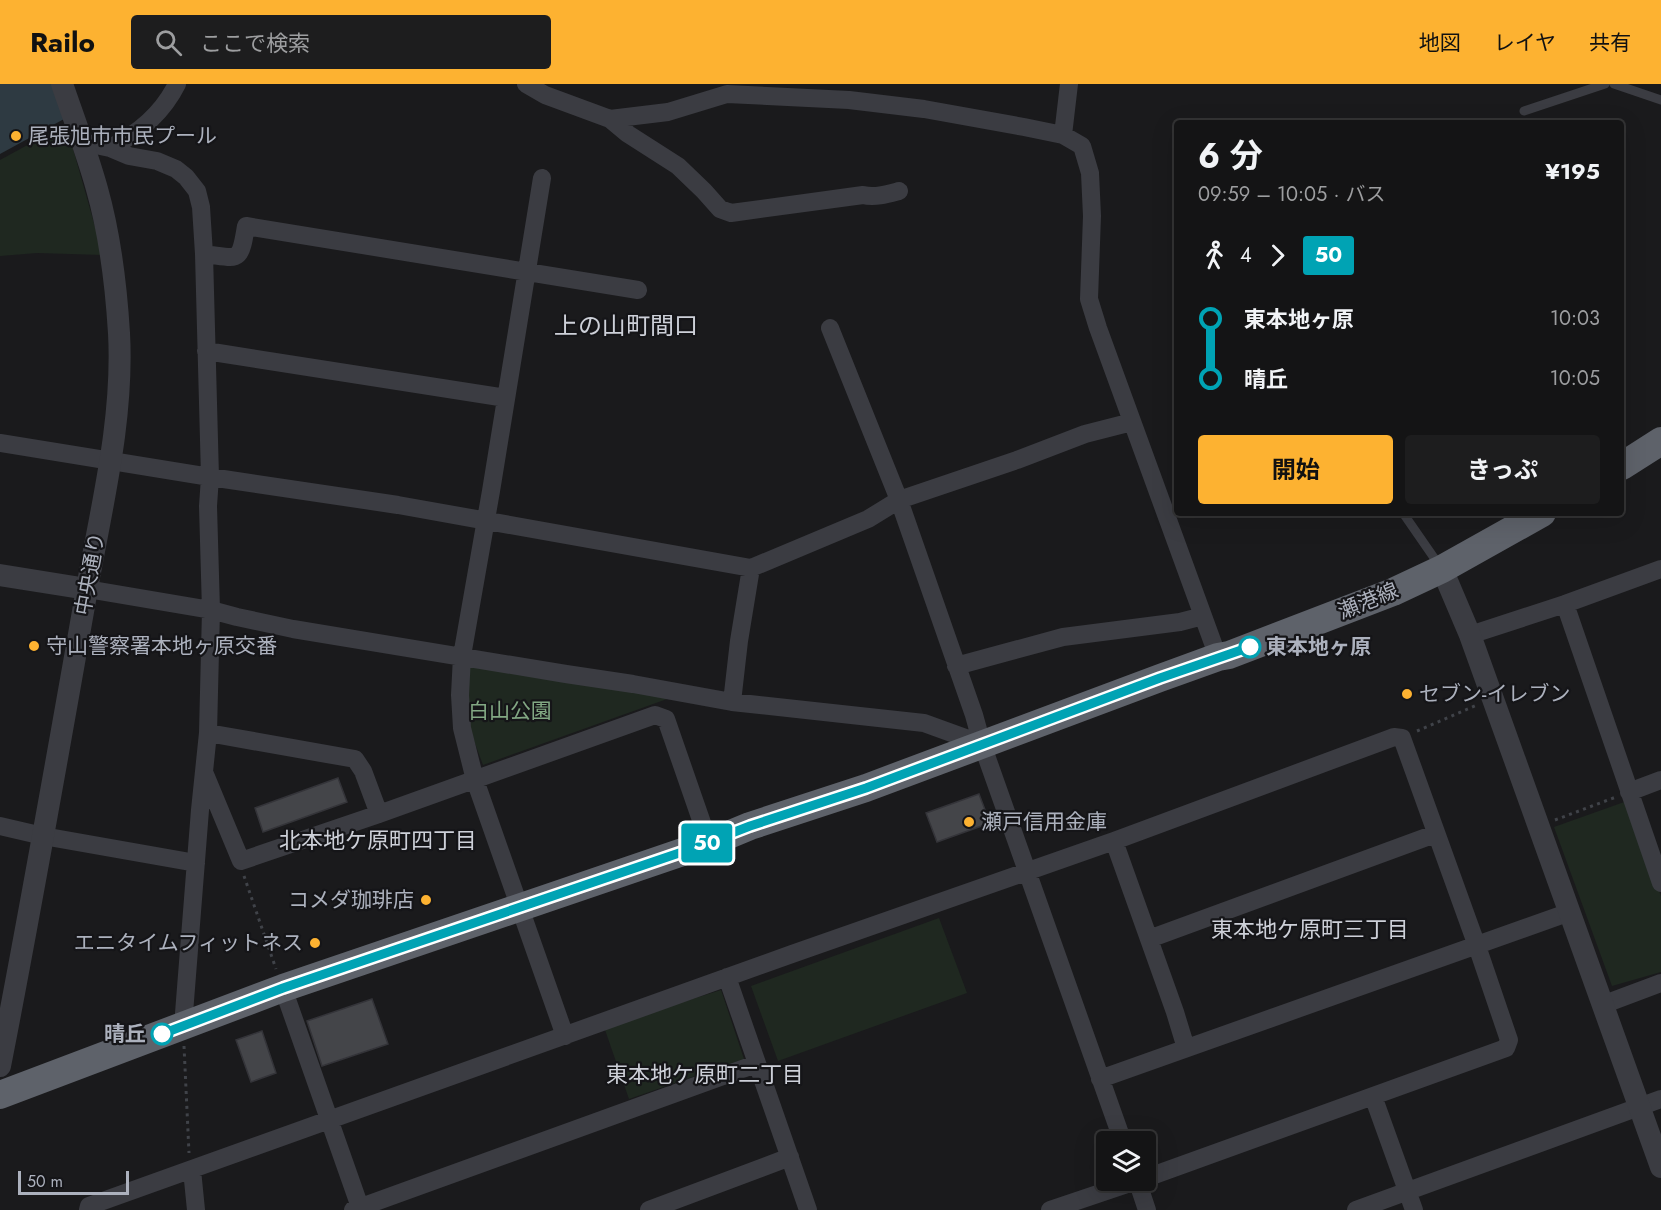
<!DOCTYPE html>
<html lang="ja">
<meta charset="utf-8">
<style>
:root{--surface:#141415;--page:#1d1d1e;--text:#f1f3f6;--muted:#9d9ea0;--line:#333334;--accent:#fdb231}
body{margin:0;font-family:Jost,"Noto Sans JP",sans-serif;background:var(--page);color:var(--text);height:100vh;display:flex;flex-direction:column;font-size:22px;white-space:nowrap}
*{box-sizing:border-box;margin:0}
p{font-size:20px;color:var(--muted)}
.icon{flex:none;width:33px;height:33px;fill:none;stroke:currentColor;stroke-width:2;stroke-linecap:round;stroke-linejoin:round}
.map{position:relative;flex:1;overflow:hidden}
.sheet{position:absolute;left:1174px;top:36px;width:450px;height:396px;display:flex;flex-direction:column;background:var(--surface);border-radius:6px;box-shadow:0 6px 24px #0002,0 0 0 2px var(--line)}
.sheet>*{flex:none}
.badge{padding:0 12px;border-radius:4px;font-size:21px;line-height:39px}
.tools{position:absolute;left:1096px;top:1047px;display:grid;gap:12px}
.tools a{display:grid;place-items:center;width:60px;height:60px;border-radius:6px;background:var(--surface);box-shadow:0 6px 24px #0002,0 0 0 2px var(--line);font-size:30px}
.scale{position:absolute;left:18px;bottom:15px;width:111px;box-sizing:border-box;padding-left:6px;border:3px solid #acb1bd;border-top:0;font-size:16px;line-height:21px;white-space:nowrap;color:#acb1bd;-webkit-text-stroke:4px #151518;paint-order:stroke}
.map>.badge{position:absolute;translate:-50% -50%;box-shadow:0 0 0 3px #fff}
.legs{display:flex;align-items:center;gap:9px;height:66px;padding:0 24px;font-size:20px}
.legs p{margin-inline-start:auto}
.head{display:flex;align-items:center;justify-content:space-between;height:102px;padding:0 24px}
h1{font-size:33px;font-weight:700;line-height:45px}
.button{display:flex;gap:12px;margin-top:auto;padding:12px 24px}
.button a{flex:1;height:69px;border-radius:6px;background:var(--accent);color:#111;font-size:24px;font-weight:700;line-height:69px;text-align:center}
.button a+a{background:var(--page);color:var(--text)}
ul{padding:0 24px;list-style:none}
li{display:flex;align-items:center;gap:21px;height:60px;font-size:22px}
li i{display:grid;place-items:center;width:9px;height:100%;margin:0 8px;background:currentColor}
li i::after{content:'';width:15px;height:15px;margin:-8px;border:4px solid;border-radius:50%;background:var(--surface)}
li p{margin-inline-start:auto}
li:first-child i{background:linear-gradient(#0000 50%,currentColor 0)}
li:last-child i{background:linear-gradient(currentColor 50%,#0000 0)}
header{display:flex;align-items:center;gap:36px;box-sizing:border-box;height:84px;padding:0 30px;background:var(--accent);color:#111}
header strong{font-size:28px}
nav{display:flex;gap:33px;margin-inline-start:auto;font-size:21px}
.search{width:420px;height:54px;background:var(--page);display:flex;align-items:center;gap:15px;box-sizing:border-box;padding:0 21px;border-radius:6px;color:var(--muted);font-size:22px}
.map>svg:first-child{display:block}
.green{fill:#1f2820}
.water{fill:#2e3a42}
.building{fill:#444549;stroke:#343439;stroke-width:1.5}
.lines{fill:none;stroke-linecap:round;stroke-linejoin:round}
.path{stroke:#404349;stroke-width:3;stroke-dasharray:3 4.5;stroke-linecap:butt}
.service{stroke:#3b3c42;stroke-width:9}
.minor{stroke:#3b3c42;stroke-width:18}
.tertiary{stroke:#3b3c42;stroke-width:22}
.trunk{stroke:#5e626a;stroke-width:28}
.line-1-casing{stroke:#fff;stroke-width:14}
.line-1{stroke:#00a3b4;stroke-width:9}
.poi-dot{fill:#fdb231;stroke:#151518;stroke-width:2}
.stop-1-dot{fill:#fff;stroke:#00a3b4;stroke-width:3}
.labels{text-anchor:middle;stroke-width:4.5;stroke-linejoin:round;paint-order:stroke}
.poi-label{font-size:21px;fill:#acb1bd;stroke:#151518;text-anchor:start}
.street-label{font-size:21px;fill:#acb1bd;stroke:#151518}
.stop-label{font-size:21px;font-weight:bold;fill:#acb1bd;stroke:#151518;text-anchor:start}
.park-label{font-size:21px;fill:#82a883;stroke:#151518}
.neighbourhood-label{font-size:22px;fill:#cdd0d8;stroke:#151518}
.quarter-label{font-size:24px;fill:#cdd0d8;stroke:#151518}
</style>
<header>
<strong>Railo</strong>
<div class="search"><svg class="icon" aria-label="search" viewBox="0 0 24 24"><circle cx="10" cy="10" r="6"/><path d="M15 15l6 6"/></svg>ここで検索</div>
<nav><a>地図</a><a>レイヤ</a><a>共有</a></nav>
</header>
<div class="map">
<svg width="1661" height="1126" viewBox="0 0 1661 1126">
<rect width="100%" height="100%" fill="#1a1a1c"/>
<path class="green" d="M66,40l37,131 -66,-2 -37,3v-96z
M465,578l200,33 2,4 -184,66 -14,-38z
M1627,717l34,95v76l-49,14 -58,-159z
M939,834l28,75 -189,68 -27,-75z
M721,906l23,69 -115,40 -25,-72z"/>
<path class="water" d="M0,0h52l12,35 -64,35z"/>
<path class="building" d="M338,694l9,24 -84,30 -8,-24z
M979,710l11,29 -53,19 -11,-29z
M372,915l16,45 -66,22 -15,-45z
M262,947l14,42 -25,9 -15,-42z"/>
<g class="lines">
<path class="path" d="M1417,647l60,-26
M1555,736l61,-23
M244,792l32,93
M184,962l5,107"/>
<path class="service" d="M1614,0l47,16
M1524,27l81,-27
M1403,429l36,52"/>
<path class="minor" d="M526,0l19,11 65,24 58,-7 59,-18 122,6 75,9 100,18 39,8 19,11 8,27 2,43 -3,83 9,29 120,329
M610,35l18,15 50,32 26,25 16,18 11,4 132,-18c12,3 25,-1 36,-4
M1063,51l6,-51
M81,58l29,6 19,8 28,5 19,8 10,8 11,14 4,16 3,47 6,223 -2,29 3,104 -3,123 -8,77 -17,216
M110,64c29,-15 52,-34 67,-64
M542,94l-51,313 -29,165 -2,39 2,33 13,52 90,256
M204,170c35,4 36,10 42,-28l392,64
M830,244l69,172 75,215 8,29 141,398
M206,267l300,47
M0,359l210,34 188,28 353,63 117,-49 31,-19 118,-40 68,-26 47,-12
M87,505l124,21 26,7 56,12 273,45 67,10 99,18 192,21 58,21
M1565,520l96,279
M1470,551l95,-31 96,-35
M956,582l107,-29 117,-15 23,-6
M732,618l7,-61 12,-73
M208,649l147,26 8,12 16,43
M204,688l37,89 138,-47 276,-99 11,4 43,124
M1629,708l32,-12
M0,742l43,10 153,27
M1114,757l61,171 11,36
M1149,855l286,-105
M727,893l81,233
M283,904l78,222
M1602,921l59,-22
M1100,995l470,-167
M1373,1012l41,114
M192,1086l4,40
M1137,1096l10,30
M88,1126l1,-4 703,-252 322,-113 280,-104 8,1 75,208 32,94 -3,8 -360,130
M353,1126l403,-146
M649,1126l141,-53
M1050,1126l89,-30
M1356,1126l305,-111"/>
<path class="tertiary" d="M1442,485l28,66 191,532
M0,491l87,14
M0,982c30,-153 57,-307 84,-460 15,-91 40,-181 35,-273 -3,-49 -9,-98 -22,-144 -10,-36 -23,-70 -35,-105"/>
<path class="trunk" d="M1622,382l39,-25
M0,1011l283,-107 426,-145 41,-17 116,-38 294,-110 58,-21 11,-2 164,-63 49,-23 100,-56"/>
</g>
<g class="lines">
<g class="line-1-casing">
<path id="line-1" d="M162,950l121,-46 405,-138 62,-24 116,-38 294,-110 90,-31"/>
</g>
<use href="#line-1" class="line-1"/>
</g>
<g class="poi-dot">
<circle cx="16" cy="52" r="6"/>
<circle cx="34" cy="562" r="6"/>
<circle cx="1407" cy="610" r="6"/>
<circle cx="969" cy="738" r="6"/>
<circle cx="426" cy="816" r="6"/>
<circle cx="315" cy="859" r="6"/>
</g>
<g class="stop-1-dot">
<circle cx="1250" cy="563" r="10"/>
<circle cx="162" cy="950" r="10"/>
</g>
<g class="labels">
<g class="poi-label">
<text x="28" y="59">尾張旭市市民プール</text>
<text x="46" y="569">守山警察署本地ヶ原交番</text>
<text x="1419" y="617">セブン-イレブン</text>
<text x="981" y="745">瀬戸信用金庫</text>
<text x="414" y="823" text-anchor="end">コメダ珈琲店</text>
<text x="303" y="866" text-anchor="end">エニタイムフィットネス</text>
</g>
<g class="street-label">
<text transform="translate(90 490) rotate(-80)" y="7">中央通り</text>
<text transform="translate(1368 517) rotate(-22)" y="7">瀬港線</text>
</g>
<g class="stop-label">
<text x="1266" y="570">東本地ヶ原</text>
<text x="146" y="957" text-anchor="end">晴丘</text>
</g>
<g class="park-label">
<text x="510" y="634">白山公園</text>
</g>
<g class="neighbourhood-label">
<text x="378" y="764">北本地ケ原町四丁目</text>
<text x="1310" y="853">東本地ケ原町三丁目</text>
<text x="705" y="998">東本地ケ原町二丁目</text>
</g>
<g class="quarter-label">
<text x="626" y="250">上の山町間口</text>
</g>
</g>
</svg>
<div class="tools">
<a><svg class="icon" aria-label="layers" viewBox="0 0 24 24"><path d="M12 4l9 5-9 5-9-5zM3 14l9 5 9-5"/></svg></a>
</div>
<div class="scale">50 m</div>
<b class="badge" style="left:707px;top:759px;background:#00a3b4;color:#fff">50</b>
<section class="sheet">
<div class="head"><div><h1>6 分</h1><p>09:59 – 10:05 · バス</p></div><b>¥195</b></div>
<div class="legs"><svg class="icon" aria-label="walk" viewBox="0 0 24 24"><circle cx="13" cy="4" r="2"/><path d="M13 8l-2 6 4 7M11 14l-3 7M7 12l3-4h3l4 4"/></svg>4<svg class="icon" aria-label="forward" viewBox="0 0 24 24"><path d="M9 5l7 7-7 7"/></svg><b class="badge" style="background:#00a3b4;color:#fff">50</b></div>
<ul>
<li><i style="color:#00a3b4"></i><b>東本地ヶ原</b><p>10:03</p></li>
<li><i style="color:#00a3b4"></i><b>晴丘</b><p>10:05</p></li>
</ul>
<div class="button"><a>開始</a><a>きっぷ</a></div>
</section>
</div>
